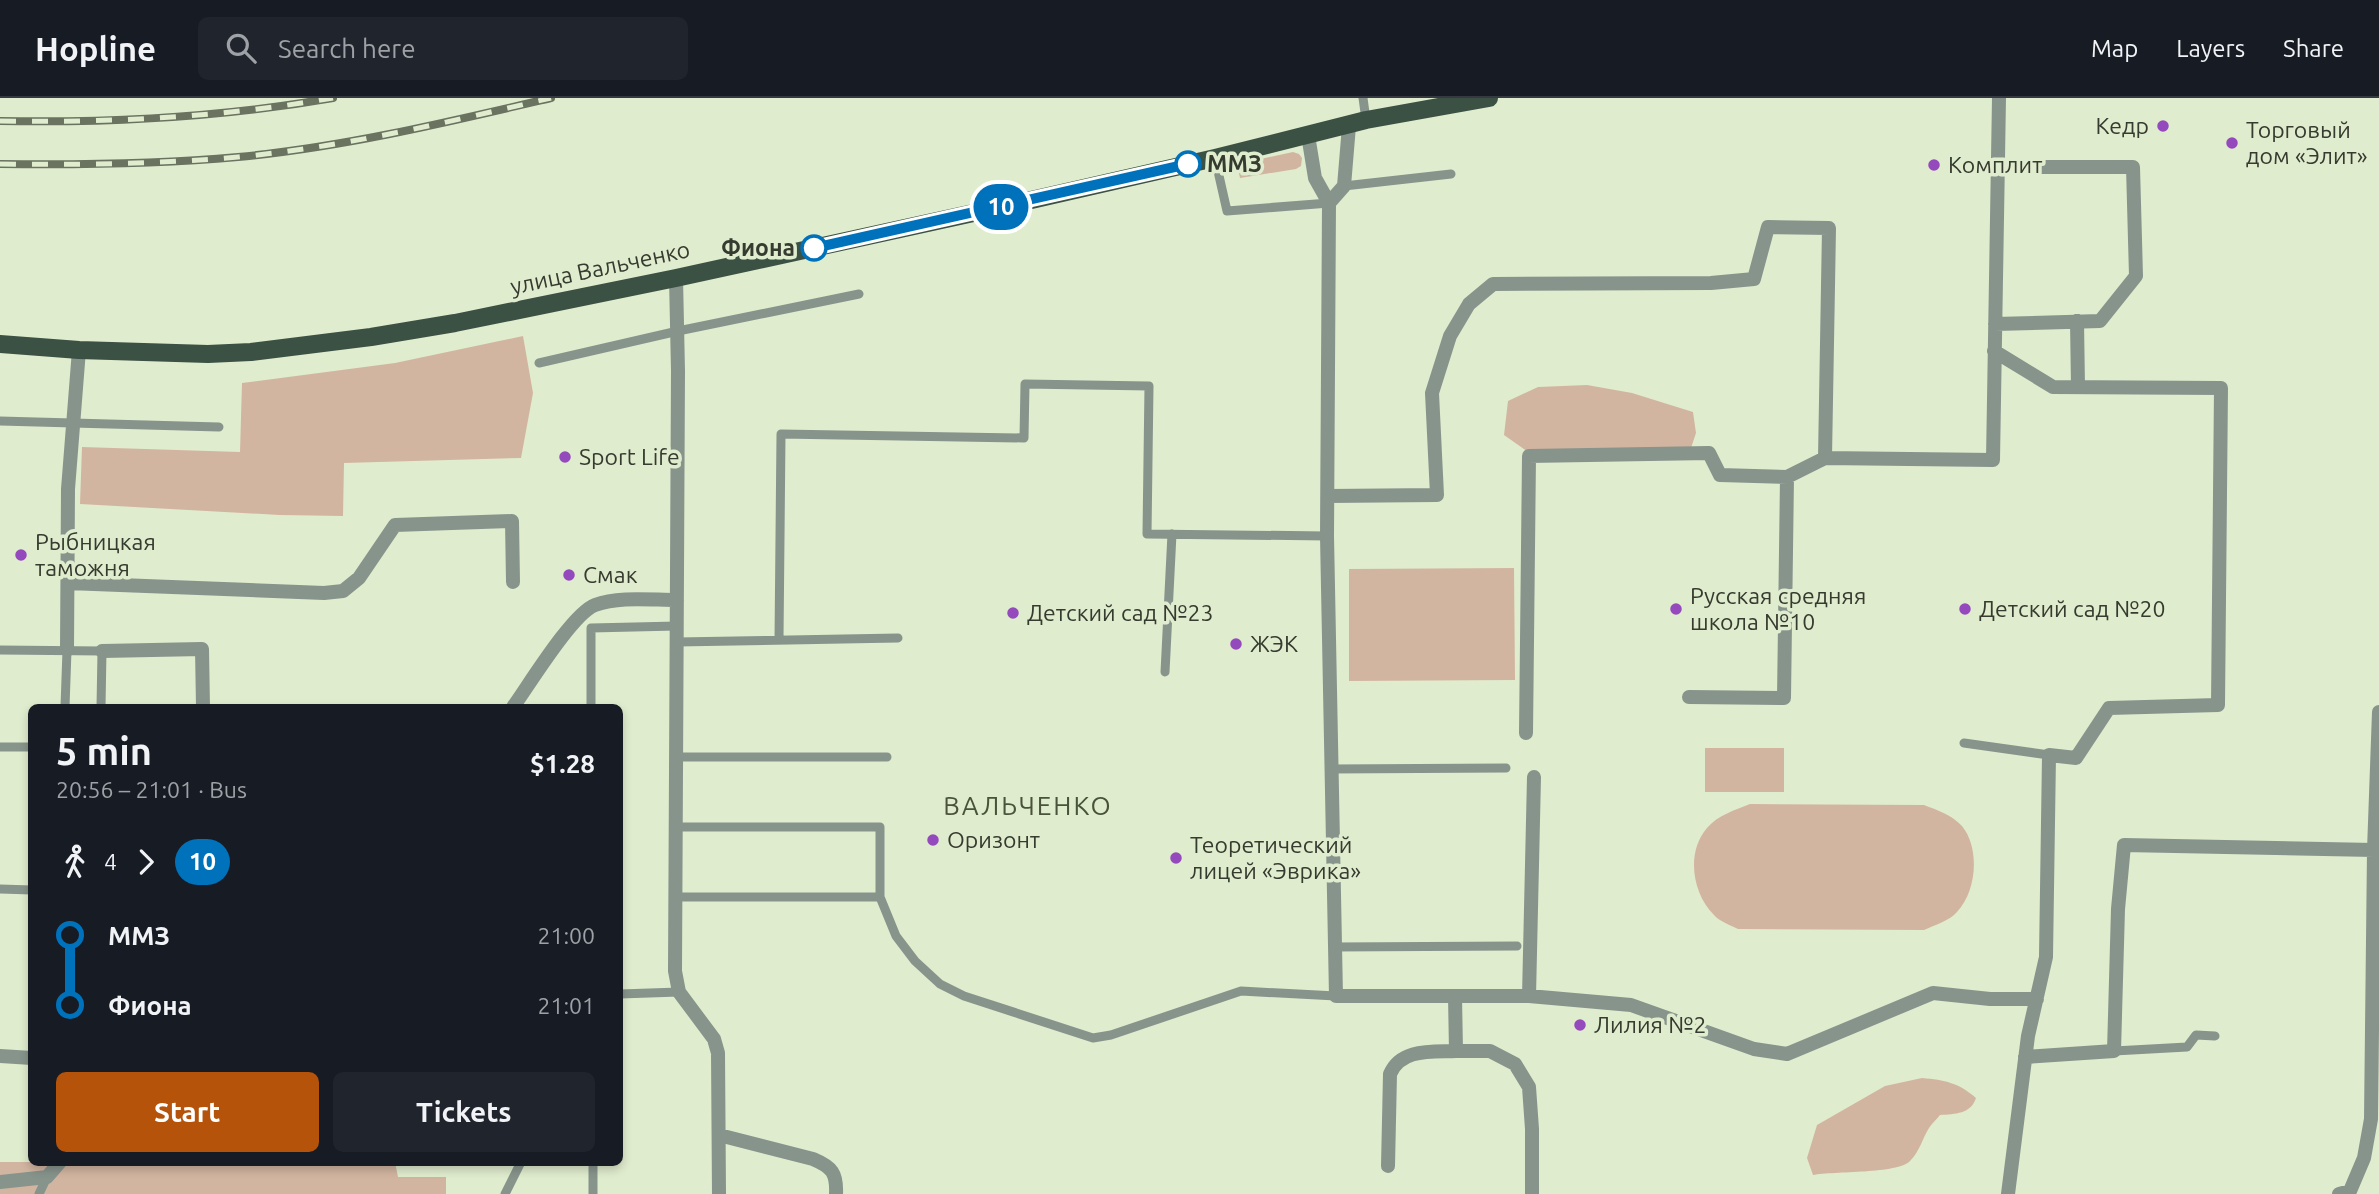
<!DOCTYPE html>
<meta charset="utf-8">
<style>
:root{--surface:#171b24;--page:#20242c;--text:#f1f3f6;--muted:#9ea1a6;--line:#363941;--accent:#b45309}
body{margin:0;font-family:Ubuntu,sans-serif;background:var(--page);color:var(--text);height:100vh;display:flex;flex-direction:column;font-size:26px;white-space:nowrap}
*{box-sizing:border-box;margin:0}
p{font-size:23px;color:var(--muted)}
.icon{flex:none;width:38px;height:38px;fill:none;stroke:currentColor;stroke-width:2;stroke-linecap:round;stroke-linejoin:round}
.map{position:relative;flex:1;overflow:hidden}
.panel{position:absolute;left:28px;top:606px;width:595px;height:462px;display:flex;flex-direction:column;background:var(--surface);border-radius:10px;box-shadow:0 4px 10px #0003}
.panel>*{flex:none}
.badge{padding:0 14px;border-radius:23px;font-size:24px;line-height:46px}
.map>.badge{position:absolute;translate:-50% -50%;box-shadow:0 0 0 4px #fff}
.legs{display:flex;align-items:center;gap:10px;height:77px;padding:0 28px;font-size:23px}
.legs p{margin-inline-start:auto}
.summary{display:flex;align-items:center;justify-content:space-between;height:119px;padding:0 28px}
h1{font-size:38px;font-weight:700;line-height:52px}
.primary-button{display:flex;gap:14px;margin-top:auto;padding:14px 28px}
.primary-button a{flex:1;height:80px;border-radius:10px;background:var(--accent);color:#fff;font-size:28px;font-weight:700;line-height:80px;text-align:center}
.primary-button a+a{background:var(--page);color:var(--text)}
ul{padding:0 28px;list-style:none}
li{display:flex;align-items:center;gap:24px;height:70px;font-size:26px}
li i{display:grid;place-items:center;width:10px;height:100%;margin:0 9px;background:currentColor}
li i::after{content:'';width:18px;height:18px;margin:-9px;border:5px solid;border-radius:50%;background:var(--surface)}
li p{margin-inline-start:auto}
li:first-child i{background:linear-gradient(#0000 50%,currentColor 0)}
li:last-child i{background:linear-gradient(currentColor 50%,#0000 0)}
header{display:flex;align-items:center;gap:42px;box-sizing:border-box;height:98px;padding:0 35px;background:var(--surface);border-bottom:2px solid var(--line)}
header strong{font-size:33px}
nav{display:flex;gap:38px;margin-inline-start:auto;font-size:24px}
.search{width:490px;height:63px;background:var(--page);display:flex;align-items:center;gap:18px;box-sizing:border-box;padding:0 24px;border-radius:10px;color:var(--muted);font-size:26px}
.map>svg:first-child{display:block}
.green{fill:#d2b5a1}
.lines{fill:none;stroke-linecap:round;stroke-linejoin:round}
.lane{stroke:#87948c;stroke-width:9}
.street{stroke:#87948c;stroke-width:14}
.primary{stroke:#3a5144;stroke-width:18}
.rail-casing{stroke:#6a7260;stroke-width:8}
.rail{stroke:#e0ecce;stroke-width:5;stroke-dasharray:16;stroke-linecap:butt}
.line-1-casing{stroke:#fff;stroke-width:16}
.line-1{stroke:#0072bc;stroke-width:10}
.poi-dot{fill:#944abd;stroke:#e0ecce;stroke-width:2.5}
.stop-1-dot{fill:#fff;stroke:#0072bc;stroke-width:3.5}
.labels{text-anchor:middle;stroke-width:7;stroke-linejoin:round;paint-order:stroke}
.poi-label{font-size:23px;fill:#363b2f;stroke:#e0ecce;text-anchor:start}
.stop-label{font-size:23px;font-weight:bold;fill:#363b2f;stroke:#e0ecce;text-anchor:start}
.street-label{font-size:23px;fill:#363b2f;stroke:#e0ecce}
.quarter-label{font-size:26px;letter-spacing:2px;fill:#49533a;stroke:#e0ecce}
</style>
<header>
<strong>Hopline</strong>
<div class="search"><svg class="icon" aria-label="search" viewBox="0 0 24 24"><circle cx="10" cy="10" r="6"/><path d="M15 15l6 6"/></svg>Search here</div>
<nav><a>Map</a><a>Layers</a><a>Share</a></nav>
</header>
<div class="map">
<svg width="2379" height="1096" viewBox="0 0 2379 1096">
<rect width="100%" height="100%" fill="#e0ecce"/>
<path class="green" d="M1293,54l6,2 3,4 -1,8 -5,3 -56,9 -3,-14z
M523,238l10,57 -12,65 -177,5 -1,53 -64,-1 -199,-11 2,-57 158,5 2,-69 153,-20z
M1587,287l45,8 61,19 3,21 -6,18 -162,1 -24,-17 4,-34 30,-14z
M1514,470l1,112 -166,1v-112z
M1705,650h79v44h-79z
M1750,706l174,1c13,5 28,10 38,21 18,22 15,65 -5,86 -8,9 -22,13 -33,18l-186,-1c-8,-4 -19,-8 -24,-14 -22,-22 -28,-63 -7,-87 11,-13 28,-18 43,-24z
M1922,980c23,2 37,5 54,20 -5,16 -21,16 -36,17 -3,4 -8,8 -11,13 -7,11 -9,23 -19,33 -12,13 -76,10 -97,14l-6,-17 10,-33 68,-39z
M0,1064h395l3,15h48v17h-446z"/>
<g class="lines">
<path class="lane" d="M1363,0l3,22
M1215,60l12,53 102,-8
M1344,88l107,-12
M539,265l139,-32 181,-37
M0,323l219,6
M779,542l2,-206 243,4 1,-54 124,2 -2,148 180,2
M677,544l221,-4
M0,552l102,1 -1,56
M1165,574l7,-138
M65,609l2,-57
M591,609v-79l86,-2
M1964,645l85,12
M0,649h32
M677,659h210
M1331,671l175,-1
M676,729h204v70h-204
M0,791l32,1
M880,799l16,39 19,25 25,23 24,12 129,42 18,-3 130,-44 95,5
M1334,849l183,-1
M620,896l59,-2
M2114,953l73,-4 9,-12 19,1
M593,1064v32
M39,1096l8,-17
M505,1096l16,-32"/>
<path class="street" d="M1308,37l7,43 14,25 -2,333 9,460h193l102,9 123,44 33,5 146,-61 57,6h47
M1329,105l15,-17 5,-60
M676,180l2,93 -3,600 4,21 35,47 4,14 1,141
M2077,223l1,66
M1995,226l105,-3 36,-45 -3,-109h-135
M1994,253l59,36 168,1 -3,317 -109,3 -33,50 -27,-3 -3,202 -18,79 -20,158
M1328,398l109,-1 -5,-102 18,-57 19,-32 24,-20 218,-1 43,-4 14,-52 61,1 -4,230 168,2 6,-362
M68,485l256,10 19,-2 16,-13 36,-53 117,-4 1,61
M67,552l1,-161 11,-139
M102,553l100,-2 1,58
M1689,599l95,1 3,-221
M513,609c16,-22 59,-93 82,-102 24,-9 56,-5 82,-5
M1526,635l3,-277 180,-3 11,22 67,2 38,-19
M1455,898l1,55h34l25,13 14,23 3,42v65
M1529,898l5,-219
M0,958l32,2
M2025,959l89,-6 4,-142 6,-64 250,5
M719,1037l94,24c19,8 24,14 23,35
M1388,1068l2,-92c11,-26 42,-22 66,-23
M0,1084l47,-5 13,-15
M2339,1096l11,-3 14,-33 7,-39 3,-269 5,-138"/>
<path class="primary" d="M0,246l79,6 129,4 43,-2 120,-15 84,-14 221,-45 325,-71 214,-49 151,-38 123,-22"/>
<g class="rail-casing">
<path id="rail" d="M0,23c111,2 223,-4 333,-23
M0,66c79,1 159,0 238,-7 106,-10 210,-35 313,-59"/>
</g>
<use href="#rail" class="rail"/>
</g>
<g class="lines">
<g class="line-1-casing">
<path id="line-1" d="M814,150l374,-84"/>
</g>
<use href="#line-1" class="line-1"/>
</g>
<g class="poi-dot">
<circle cx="2163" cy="28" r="7"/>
<circle cx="2232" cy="45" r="7"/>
<circle cx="1934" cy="67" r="7"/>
<circle cx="565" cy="359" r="7"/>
<circle cx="21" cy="457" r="7"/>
<circle cx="569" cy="477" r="7"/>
<circle cx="1676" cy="511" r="7"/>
<circle cx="1965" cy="511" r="7"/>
<circle cx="1013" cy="515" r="7"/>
<circle cx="1236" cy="546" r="7"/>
<circle cx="933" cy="742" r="7"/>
<circle cx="1176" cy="760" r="7"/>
<circle cx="1580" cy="927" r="7"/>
</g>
<g class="stop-1-dot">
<circle cx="1188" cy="66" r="12"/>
<circle cx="814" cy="150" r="12"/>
</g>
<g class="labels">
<g class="poi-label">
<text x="2149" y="36" text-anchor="end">Кедр</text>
<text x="2246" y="40">Торговый<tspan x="2246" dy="26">дом «Элит»</tspan></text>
<text x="1948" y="75">Комплит</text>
<text x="579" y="367">Sport Life</text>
<text x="35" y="452">Рыбницкая<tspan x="35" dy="26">таможня</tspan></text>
<text x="583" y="485">Смак</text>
<text x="1690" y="506">Русская средняя<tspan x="1690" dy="26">школа №10</tspan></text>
<text x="1979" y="519">Детский сад №20</text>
<text x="1027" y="523">Детский сад №23</text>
<text x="1250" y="554">ЖЭК</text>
<text x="947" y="750">Оризонт</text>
<text x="1190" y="755">Теоретический<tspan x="1190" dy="26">лицей «Эврика»</tspan></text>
<text x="1594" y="935">Лилия №2</text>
</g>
<g class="stop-label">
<text x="1207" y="74">ММЗ</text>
<text x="795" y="158" text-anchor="end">Фиона</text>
</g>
<g class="street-label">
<text transform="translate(600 170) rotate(-12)" y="8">улица Вальченко</text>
</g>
<g class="quarter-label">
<text x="1028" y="717">ВАЛЬЧЕНКО</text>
</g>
</g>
</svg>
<b class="badge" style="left:1001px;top:109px;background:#0072bc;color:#fff">10</b>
<section class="panel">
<div class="summary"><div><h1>5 min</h1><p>20:56 – 21:01 · Bus</p></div><b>$1.28</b></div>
<div class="legs"><svg class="icon" aria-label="walk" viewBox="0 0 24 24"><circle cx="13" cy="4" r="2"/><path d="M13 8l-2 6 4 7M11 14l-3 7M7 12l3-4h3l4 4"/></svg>4<svg class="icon" aria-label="forward" viewBox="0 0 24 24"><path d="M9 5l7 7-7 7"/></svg><b class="badge" style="background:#0072bc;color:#fff">10</b></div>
<ul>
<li><i style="color:#0072bc"></i><b>ММЗ</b><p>21:00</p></li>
<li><i style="color:#0072bc"></i><b>Фиона</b><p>21:01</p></li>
</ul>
<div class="primary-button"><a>Start</a><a>Tickets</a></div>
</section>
</div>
